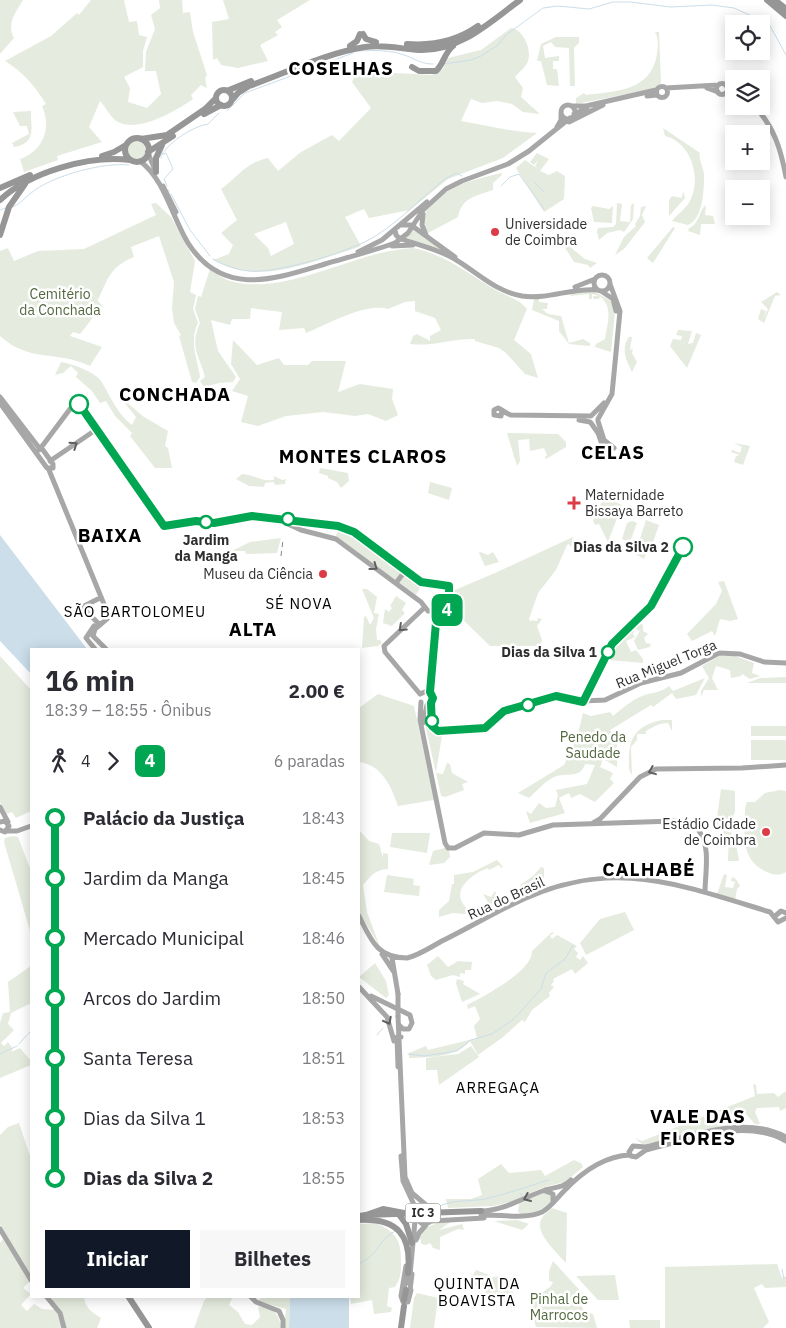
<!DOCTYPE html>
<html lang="pt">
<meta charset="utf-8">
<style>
:root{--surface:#fff;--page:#f7f7f7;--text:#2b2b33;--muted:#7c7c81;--accent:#111827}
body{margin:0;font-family:"IBM Plex Sans",sans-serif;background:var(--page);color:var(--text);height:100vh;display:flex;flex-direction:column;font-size:19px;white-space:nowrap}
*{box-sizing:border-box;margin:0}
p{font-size:16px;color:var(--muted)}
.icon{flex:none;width:28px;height:28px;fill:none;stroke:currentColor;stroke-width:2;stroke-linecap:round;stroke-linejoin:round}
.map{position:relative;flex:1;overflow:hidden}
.side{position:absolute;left:30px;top:648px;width:330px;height:650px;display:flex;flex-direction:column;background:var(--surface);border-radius:0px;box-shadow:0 2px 12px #0003}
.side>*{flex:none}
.badge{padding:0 10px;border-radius:8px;font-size:18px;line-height:32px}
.tools{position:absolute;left:725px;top:15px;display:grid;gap:10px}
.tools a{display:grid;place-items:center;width:45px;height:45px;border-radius:0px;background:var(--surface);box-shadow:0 2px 12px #0003;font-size:25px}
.map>.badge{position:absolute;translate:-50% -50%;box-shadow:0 0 0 2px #fff}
.legs{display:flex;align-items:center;gap:8px;height:55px;padding:0 15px;font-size:16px}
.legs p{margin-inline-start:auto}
.head{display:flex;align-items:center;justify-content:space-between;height:85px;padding:0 15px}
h1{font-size:28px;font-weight:700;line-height:38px}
.primary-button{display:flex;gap:10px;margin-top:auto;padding:10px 15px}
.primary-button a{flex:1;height:58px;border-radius:0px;background:var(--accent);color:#fff;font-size:20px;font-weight:700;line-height:58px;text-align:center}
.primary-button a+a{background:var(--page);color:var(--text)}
ul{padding:0 15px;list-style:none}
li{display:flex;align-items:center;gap:18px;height:60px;font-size:19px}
li i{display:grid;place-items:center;width:8px;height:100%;margin:0 6px;background:currentColor}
li i::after{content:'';width:12px;height:12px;margin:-6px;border:4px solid;border-radius:50%;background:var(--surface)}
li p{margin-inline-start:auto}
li:first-child i{background:linear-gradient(#0000 50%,currentColor 0)}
li:last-child i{background:linear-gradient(currentColor 50%,#0000 0)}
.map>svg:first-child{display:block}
.green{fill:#e5ebde;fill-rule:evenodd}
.water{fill:#cbdeea}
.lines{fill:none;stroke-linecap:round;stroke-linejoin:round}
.stream{stroke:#cbdeea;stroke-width:1}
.major{stroke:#a7a7a7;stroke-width:5}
.highway{stroke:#969696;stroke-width:6}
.rail{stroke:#848484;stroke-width:1;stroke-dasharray:5 4;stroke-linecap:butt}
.major-bridge{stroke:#a7a7a7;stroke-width:5}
.highway-bridge{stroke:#969696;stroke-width:6}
.oneway{stroke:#5f5f5f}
.line-1-casing{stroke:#fff;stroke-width:11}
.line-1{stroke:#00a651;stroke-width:8}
.poi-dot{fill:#db3c46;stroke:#fff;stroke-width:2}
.stop-1-dot{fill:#fff;stroke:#00a651;stroke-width:2.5}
.labels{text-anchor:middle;stroke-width:5;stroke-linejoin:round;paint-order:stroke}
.shield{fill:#fff;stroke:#6d6d6d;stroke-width:1}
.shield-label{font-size:12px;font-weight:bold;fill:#2f2f2f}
.poi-label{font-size:14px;fill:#2f2f2f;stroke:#fff;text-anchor:start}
.park-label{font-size:14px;fill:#52683f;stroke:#fff}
.stop-label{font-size:14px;font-weight:bold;fill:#2f2f2f;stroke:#fff;text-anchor:end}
.street-label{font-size:14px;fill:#2f2f2f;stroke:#fff}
.neighbourhood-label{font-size:15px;letter-spacing:1px;fill:#000;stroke:#fff}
.district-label{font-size:19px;font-weight:bold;letter-spacing:1px;fill:#000;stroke:#fff}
</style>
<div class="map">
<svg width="786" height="1328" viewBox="0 0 786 1328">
<rect width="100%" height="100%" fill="#fff"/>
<path class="green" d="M0,0h23c-7,12 -17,24 -9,38l-14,16z
M91,0h33l5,22 8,-1 2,14 8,2 -4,14v16l-19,10 6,11 -2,14 19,6 14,-14 -5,-23h-11l1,-19 9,-23 -4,-14 9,-7 -1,-8h23l1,13 7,-1 3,20 14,43 -2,3 2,10 -6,-3 -10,10 2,4c-17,12 -55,34 -75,23 -7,-3 -12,-15 -18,-21l-11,26 13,15 -45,14 1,4 -34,12 -4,-13c23,-8 32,-31 22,-53l4,-2c-11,-18 -23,-32 -41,-43l46,-25 26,-23 2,2z
M223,0h87l-33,20 5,7 -7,5 3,3 -18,10 8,16 -30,7 -17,-3 -4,-7 -4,2 -1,-38 17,-3z
M511,28c12,1 21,21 17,33 -2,6 -9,11 -13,16l8,11 -2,9 19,17 -17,-2 -11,-8 -15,-3 -15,2 -11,-4 -10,22c25,4 50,11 76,12l-34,25 -55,21 -38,31 -41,8 -5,-9 -19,8 16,29 -8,3c-47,14 -93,37 -140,11l16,-6 4,-9 -12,-12 16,-13 -16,-31c18,-13 24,-26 47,-31l10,13 23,-19 31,-17 7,6 32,-33 -19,-26 5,-11 75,4 11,-6 5,-11 33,-8zM286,222l8,22 -23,12 -3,-8 -14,-14z
M655,32h4l2,51 -8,6 -77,15v-6l8,-5 2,2c29,-4 65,-3 71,-41 1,-7 2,-16 -2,-22z
M556,37h23v6l-5,5 1,38h-5l-1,-38 -14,-1 -4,-5 -8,4 2,12 14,-2v5h-6v8h4l2,17 -12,-1 -6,-24h-4l4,-17z
M31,111c-1,14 7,32 -17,36l-2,-4 17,-9 -2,-8h3h-10l-7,-14z
M663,128l37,25c-2,6 4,15 4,22 0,15 -1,44 -16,50l-16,-4c5,-7 14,-12 18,-20 12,-23 1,-59 -25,-65z
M127 150a10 10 0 1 1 20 0a10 10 0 1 1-20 0Z
M537,153l12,6 -9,12 9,4 8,-4 8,5 -1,23 -20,13 -28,-44 9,-8 13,9 -3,-3 4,-7 -5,6 -4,-3z
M501,173l1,2 -9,8v7c-17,6 -31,7 -35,27l-30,16 -3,-5v-15c20,-28 45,-32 76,-40z
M683,191l2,7 -16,18v-16l3,-4 10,2z
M156,203l15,14 24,44 -5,31 6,3 -3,14 5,14c-9,18 -1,35 2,54l-4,6 -4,-1 -13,-46 2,-1 -7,-12 -2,-15 2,-26 -15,-46 -28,11 3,10c-23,9 -26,21 -36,43l-5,-6 9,12 -22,28 -7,-2 -3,4 32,11 -12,19c-34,-16 -60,-3 -90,-30v-85l8,-3 6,13 24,-10 46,-2 72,-34 -5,-11z
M617,203l5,1 -2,17 10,1 1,-17 3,-2 -1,16 -9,13 -4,-2 -13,3 -8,7 -2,-8 1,-4 15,-1 3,-3z
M706,205l-1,10 8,1 2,8h-14l-1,11 -12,-4 1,-3c11,-4 9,-17 17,-23z
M593,206l16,3 4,-3 -1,17 -18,-1 -3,-14z
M646,206l-4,9 3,7 -21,27 -9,6 9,-18 12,-11 -1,-2 5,-8 1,-9z
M673,227l2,1 -22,35 -6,-5z
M413,228l28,20 -2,2 -36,-11z
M559,238l26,21 12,4 -7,5 -2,-3 -14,-3z
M413,248c31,6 54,25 81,41 11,7 24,9 33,20l-13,31 17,14 7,24 -13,-4 -19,-21 -7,-5 -24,-7v-2c-22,-1 -43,8 -65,5l3,-8 4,-2 13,7v-5l11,-6 -6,-12 -20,-7v-10l-10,1 -17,7c-22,-7 -60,15 -82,24l-2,-5 -25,2 3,-18 -31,-4 -1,11h-18l-2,6 -19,-5 7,31 18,26 -3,5 -14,1 -15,4 -4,-6 5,-4c-5,-20 -16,-30 -5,-54l-5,-14 3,-13 3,1 9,-28c6,4 13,10 20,12 57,16 123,-30 183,-33z
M574,292h21l16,9 4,10 -4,41 -16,-5 1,-3 9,-5c2,-15 9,-31 -5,-43l-1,3h-6v-3h6l-7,-2v5h-3v-5l-19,2z
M777,292l4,3 -6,1 -11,27 -6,-4 3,-10 5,2 -3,8 5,-10 -7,-7z
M534,299h5v3l9,1 -1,6h-5l6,5 13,2 8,27 14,-4 7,4v3l-21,-2 -10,-13v-10l-27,-11z
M678,330l14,1 -4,13 5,-1 3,-10 5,2 -14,33 -17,-22 3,-7 8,1 1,-4 -6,-1z
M629,337h3l-2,13 3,-1 -1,4 5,9 -5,10c-5,-10 -12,-23 -3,-35z
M233,340l24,25 22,-7 5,7h24l4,-4h34l-8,31 22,-8 33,5 -1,10 6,16 -12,6 -18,-7 -13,2 -32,-4 -37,4 -28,10 -17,-4 7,-26 -16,-5 8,-12 -9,-15z
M61,362c12,2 34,10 40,19 9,14 16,33 31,44l4,-8 -18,-22 26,22 24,14 -3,15 3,2 4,20h-17l-25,-32 2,-3 -17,-17 -9,-15 -6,2 -8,-12 -16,-14 2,-4 -7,-7 -8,7 -8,2z
M507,433l51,1 8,8v5l-20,12 -1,-2 2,-2 -3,-7 -14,3 -1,-12 -11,1 2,21 -3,5z
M734,443l16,3 -7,19 -9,-3 2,-6 4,-1 -9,-3 1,-2 8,3 2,-6z
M320,468l28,5 1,8 -8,7 -4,-6 -9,-4v-2l-9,-3z
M242,474c12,1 21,8 32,6v-4l8,4 4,-1 -1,5 -10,1 -1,-3 -9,1 -1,4 -15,-1 -13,-7z
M430,482l22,6 -3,12 -21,-7z
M610,494v5l12,6 -14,37 -9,-18 -4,1 -2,-4 10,-22v-4l5,2z
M646,520l13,5 -9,26 -2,-1 -4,9 -9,-5z
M632,521l5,2 -7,19 -8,-3 5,-16z
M338,529l14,6 69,51 -5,9 -80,-59z
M573,537l-2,10 -2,-3 -2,1 -11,25 -18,23 -9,26 2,3 1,-2 5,1 1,-3 4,1 -5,7 5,14 -2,6h-50l-37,-36 2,-20 40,-17 1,3 -1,-3z
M281,538l-4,15 -31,1 -1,-3h-13l18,-9z
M480,552l8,3 5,-3 6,10 -14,4 -6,-13z
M724,581l14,38 -8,2 -10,-2 -5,17 -3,-5 -20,10 -5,-7 29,-30 6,-13 -4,-9z
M362,589h5l10,8 -3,16 5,1 -3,15 1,11h3l2,3 -4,3 -16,2 2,-31 2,-1 4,9 4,-7z
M396,596l10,7 -4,7 3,3 -13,13 -9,-3 2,-14 4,3 3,-4 -2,-2z
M639,623l4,2v6l5,3 -4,4 2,5 5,1 -1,3 -12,3 -4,-9 6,-10 -5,-2 -2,5 2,3 -9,4 5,11 5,-2 7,9v4l-34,-3 4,-14z
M0,656l31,34v121l-15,7 -4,-6 -5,2 -7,-12z
M719,656h16l19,7 -2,10 8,3 -10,3 -8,-5 -1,2 -10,2 -1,-8 -14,-4 -4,12 6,12h-14l-3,7v-6l8,-13 -7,-12z
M786,677v6h-39l13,-5z
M705,678l-9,17 -20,4 -4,-6 -19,14 -2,-2 -41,25 7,12v25l-14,-8 -3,8 13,6 -3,6 4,4 -19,19 -15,-8 -9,4 -2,-5 -10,5 6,15 -35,10 -4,-12 5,3 8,-11 7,5 9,-1 3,-12 -2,-5 31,-6 8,-19 -10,-1c-4,15 -19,8 -31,13 -9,4 -17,14 -25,21l-11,-5 46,-28 13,-27 6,-25 8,3 19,-4 3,4c9,-7 17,-15 29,-20 10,-4 19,-3 27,-10l4,5z
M378,694l36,12 20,94 -36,6c-7,-20 -16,-41 -39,-44v-54z
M427,713l3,15 12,7 -6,38 -12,-53z
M662,720h10v11l-4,-8c-8,0 -14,3 -22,8v3h-9v6l-6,7 1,28c-4,-5 -3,-10 -3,-16 0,-23 9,-34 33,-39z
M751,726h35v10h-35z
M751,740h35v20h-35z
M447,763l3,1 2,9 16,9 -6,2 2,6 -19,7 -4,-1 -5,-23 7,1z
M721,789l14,2v21l-5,9h-5v4h-9z
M780,790l6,1v81c-6,4 -13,3 -19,0 -28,-12 -22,-39 -22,-64l2,-6h8l10,-9z
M359,830l10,11 10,3 4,14v-5l5,1v15c-14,1 -17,7 -25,16l4,27 13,35 -21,-35z
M723,831l8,1 5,11 3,18h-11l1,-26 -6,-1z
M392,833h38l-3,20 -37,-6z
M13,836l5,1 13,34v63l-27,-92 1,-4z
M445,848l4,2 1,7 -6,6 -15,2 4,-14z
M497,860l6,7 -2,1 -2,-3 -10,5 -1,-2c-17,6 -41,25 -19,42l-4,4 -12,-1 -14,4v-7l10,-9 3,-17h2v-9l19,-3z
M541,867l3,1v10l-7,2 1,4 -14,7 -4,-6 13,-9z
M724,874l3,1 -2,12 8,1 2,-6 -4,-1 1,-4 4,2 4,7 -3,3 -2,11 -18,-6z
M387,875l27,4 -1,6 7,1 -1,10 -35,-4z
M495,891l7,16 -8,5 -11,-18 8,3z
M625,912l9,18 -48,25 -6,-12 20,-24z
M552,932l2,1 -4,3 2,3 5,-4 20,11 -3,3 4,4 -2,4 4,3 3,-4 5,7 -13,11 -3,-5 -19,10 1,2 -3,4 3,2 -5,6 1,3 -18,14 -7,12 -3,-2 -19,17 -25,18 -8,-14c-14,17 -41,16 -61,17v-5l17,-7 2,4 49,-12 -3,-12 6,-7 -5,-13 -7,3 -1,-4c16,-8 66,-34 65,-54z
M438,956l10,11 10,-6 14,1 -1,8h-6v4l-5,-1v4l-7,-2 -17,5 -5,-4 -4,-11z
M375,963l11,18 3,14 -3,3 -27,-21z
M31,966v37l-20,10 -3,11 6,6 -13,13 3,3 4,-4 5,7 -2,3 9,-4 11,13v4l-31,13v-55l3,-10 7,-1 -2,-30z
M457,979l7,2 -1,3 17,10 -18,8 -6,-19z
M471,1046l8,11 -40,28 -2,-15h-11v-12l32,-4z
M753,1084l3,1 1,9 17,-1 4,4 8,-6v17l-6,3 -1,-4 -22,1 -2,4 5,12h-5l-10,-11 -18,3 -4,10 -80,19 -8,-7 7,3 113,-45z
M19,1123l12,36v117l-17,-25 -14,-27v-89l8,-8z
M574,1160l7,3 2,4 -18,15 -21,5 -33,15 -18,4 -45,2 -2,-9h25l11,-4 -4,-16 23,-15 8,9 32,-3 4,6z
M543,1193l8,3v6c-9,7 -23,17 -33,10l1,-8z
M552,1208l15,5 -1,50c-8,-10 -31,-29 -25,-43 2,-5 7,-8 11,-12z
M517,1220l12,4 -7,6 -28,-9z
M452,1221l-13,9 23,-6 2,6 -6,-1 -18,8v13l-7,-2 -3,-5 -4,2 -5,-1v-5l-4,2c5,-16 21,-19 35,-20z
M375,1223c21,8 26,17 26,38 0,11 0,17 -6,26l-6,1 -2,18 5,2 -1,4 -17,2 -2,-14 -21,4 -1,-8h9v-72z
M3,1239l27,42 -7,7 8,6 -10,11 6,6 7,-7 8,5 14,1 6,18h-62v-85z
M553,1261l31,34 -4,8 4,8 9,3 4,14 -61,-1 -7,-24 22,-17 2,-4 -4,-1v-10z
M777,1264l5,14 4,-2v11l-21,1 -3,-4 -8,4 15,34 -6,6h-98v-61z
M476,1270l13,5 -5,11 -8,-1 -4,7 -6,-5z
M504,1275l9,18 -27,7 -1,-12 5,-10z
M615,1275l4,25h-21l-22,-24z
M417,1293l21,5 -4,30h-24l4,-30z
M52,1296h32c0,10 8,17 17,22l-4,10h-31c-1,-15 -14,-23 -14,-32z
M208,1296h25l-4,9 9,7 7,12 7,1 8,-8 -2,-10c14,-2 22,8 23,21h-87l10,-27z
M265,1296h25l-1,32h-5l2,-19 -29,-8z
M629,1320h31v8h-30z"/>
<path class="water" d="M0,535l87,114h-56v25l-31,-33z
M290,1296h59v32h-60z"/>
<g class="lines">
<path class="stream" d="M359,51c15,-1 34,-1 48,5 10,4 15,8 26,8
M444,64l27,-4 10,-4 17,-11 8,-10 37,-27 15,-2 31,3 24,-7h17l41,5 41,-2 22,3 35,16 17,31
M227,111l18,-18 108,-40
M162,154c10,-14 30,-27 46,-30l11,-11
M161,158v-3l5,-2 7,16 -9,10 3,7
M534,182l10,10
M501,186l9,-9 9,-3 25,35
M169,190v1
M171,194l19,36 20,26
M13,207c9,-4 14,-12 22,-17 21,-15 69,-28 94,-25
M0,210l6,-2
M213,259c10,6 24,11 36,12 27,3 105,-20 128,-36 25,-16 45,-38 68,-56l11,-6 6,3
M28,1034l3,-3
M377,1035l6,-7
M19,1044l8,-9
M0,1054l17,-8
M408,1054l16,2 33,-5 14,-11 21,-6 22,-15 10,-11 17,-19 5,-16 19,-14 8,-14
M520,1193l2,3
M436,1208c14,-9 32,-6 49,-9 21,-5 42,-12 63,-19
M359,1264c19,-8 20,-25 36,-33
M782,1269l2,10"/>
<path class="major" d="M716.5 89a5.5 5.5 0 1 1 11 0a5.5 5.5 0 1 1-11 0Z
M656.5 92a5.5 5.5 0 1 1 11 0a5.5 5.5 0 1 1-11 0Z
M666,88l52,-3
M707,88l11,4
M726,93l8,1
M647,96l10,-1
M561 112a7 7 0 1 1 14 0a7 7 0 1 1-14 0Z
M572,106h14l70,-16
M754,106c20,20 27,44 32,71
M574,114l13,-6
M569,122l34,-17
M557,127l4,-7v-6
M148,153l7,17
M140,161c25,19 32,56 48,82 35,55 87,36 137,21 24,-7 47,-13 70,-21l13,-10 15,-23 23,-21 16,-8 46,-17 21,-13 41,-33
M163,186l13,26
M423,214l-1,11 4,10
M402,225h9l44,32
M395,229l1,6 3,3c18,7 36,10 54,20 24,14 41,33 69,38 26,4 51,-9 76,-6
M392,246l21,-1
M358,252l24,-12 45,-38
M594 283a8 8 0 1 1 16 0a8 8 0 1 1-16 0Z
M575,287l20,-8
M601,291l12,8 3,12
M0,397l40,52 36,-48 88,125 32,-5 18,2 38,-7 86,10 15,6 68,50 28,4v21l-5,5 -16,-1 -7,-9 -85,-63 -35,-9 -26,-12
M0,403l47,65h6v-4l-10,-14 -3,-1 -4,3
M502,410l-1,6 -7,-1v-5l4,-2c4,1 8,6 13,7l80,1
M592,415l12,-12
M598,419l14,-25 8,-83 -10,-27
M579,420l11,2
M598,421l6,19 10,8
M591,423l7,10 7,20
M50,461l47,-32
M49,470l59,144v4l-13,11 -2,7
M396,583l9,-12
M98,599l-16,8 18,18
M94,626l-8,12 9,11
M93,636l13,13
M430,692l7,-81
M420,694l7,-3 5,3v32l6,5 47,-2 18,-18 4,2
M420,694l-35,-42 -1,-6 40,-38
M421,702l-1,18 25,123 3,5h7l29,-15 35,2 34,-10 121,-4 14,2 10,6
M506,712l50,-16 27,5 22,-1 36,-17 40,-10 38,-20 21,1 24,8 22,1
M423,723l4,-18
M0,807l8,15
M0,822l5,-1 4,5 -4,6 -5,-2
M593,823l7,-4 40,-42 16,-8 86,-1 44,-3
M7,831h10l14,-5
M699,831c12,15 6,43 6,61
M359,916c12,24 18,42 48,42 13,-3 25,-12 37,-18 22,-11 43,-23 65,-34 97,-50 163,-24 261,6l8,10 8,-4
M774,917l7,-6 5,2
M382,954l12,18
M392,958l6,36
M359,987l28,30 7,24
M371,996l39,19 2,8 -3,6h-6l-4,-4
M398,1016l7,161 7,16 14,12
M398,1067l-1,-30h4
M786,1137c-43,-23 -96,0 -141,10l-12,-1 -4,6 2,4 5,1 10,-7c43,-10 99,-33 140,-9
M401,1156l2,25 13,28
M545,1191l8,3v9
M481,1211c24,-1 42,-13 64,-21 10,-3 18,-2 26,-10
M481,1215c19,-1 43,5 61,-3 9,-5 15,-14 22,-21 17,-18 40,-35 66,-36
M416,1219l8,6 9,-5 1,-9 -9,-6
M432,1221l52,-3
M0,1229l31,51
M416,1240l3,-7 7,-8
M404,1287l6,-12 6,-65
M404,1290h7l-3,12h-5l-2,-6 5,-30
M410,1290l2,-16
M46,1296l14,17 4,15
M250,1296l6,6 23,9 4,9v8"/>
<path class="highway" d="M767,0l19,16
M775,0l11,9
M363,34l3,5 10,3
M407,44c25,2 50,-3 71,-18
M350,46l7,-5 3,-7
M412,67l7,4h17c8,-7 8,-18 17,-25
M216 98a8 8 0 1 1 16 0a8 8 0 1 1-16 0Z
M229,90l22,-9
M232,100l6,-7 11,-7c37,-13 77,-33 116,-39 19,-3 36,2 54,3 40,2 71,-28 101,-50
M204,114l17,-9
M125 150a12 12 0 1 1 24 0a12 12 0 1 1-24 0Z
M141,139l26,-4 38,-26 11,-11
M148,152l25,-16
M102,156l12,-4 12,-7
M156,172v-14l6,-13
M0,188l30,-13
M0,200c30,-28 89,-45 130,-40
M0,235l9,-28 16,-23
M397,1212l9,12 6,19
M359,1216l7,-1 17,-6 21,4
M359,1220c39,-2 53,16 49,53
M128,1296l21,32
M404,1300l2,-10
M401,1328l3,-22"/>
<path class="rail" d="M281,556l2,-16"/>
<path class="major-bridge" d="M398,994v22"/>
<path class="highway-bridge" d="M366,1215l115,-4"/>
</g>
<defs><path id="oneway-chevron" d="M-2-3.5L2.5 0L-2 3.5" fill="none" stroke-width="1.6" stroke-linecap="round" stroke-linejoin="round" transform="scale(1.25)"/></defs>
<g class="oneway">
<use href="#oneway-chevron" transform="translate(74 445) rotate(-34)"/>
<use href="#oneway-chevron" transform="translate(374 567) rotate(36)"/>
<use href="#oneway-chevron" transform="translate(402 628) rotate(137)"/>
<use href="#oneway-chevron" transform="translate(652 771) rotate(158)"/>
<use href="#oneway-chevron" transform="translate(388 1021) rotate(62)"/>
<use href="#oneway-chevron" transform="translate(527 1198) rotate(157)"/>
</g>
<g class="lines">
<g class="line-1-casing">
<path id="line-1" d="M79,404l85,122 32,-5 18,2 38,-7 86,10 16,6 67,50 28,4v21l-3,4h-9l-7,81 3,6 -2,5 1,23 6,5 47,-3 19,-17 52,-15 27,6 29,-58 39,-38 32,-59"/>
</g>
<use href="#line-1" class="line-1"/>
</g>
<g class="poi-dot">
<circle cx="495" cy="232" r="5"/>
<path d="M571.5 495.5h5v5h5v5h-5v5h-5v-5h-5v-5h5z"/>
<circle cx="323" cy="574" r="5"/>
<circle cx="766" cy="832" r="5"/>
</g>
<g class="stop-1-dot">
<circle cx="79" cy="404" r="9"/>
<circle cx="288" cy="519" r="6"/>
<circle cx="206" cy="522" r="6"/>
<circle cx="683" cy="547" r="9"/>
<circle cx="608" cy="652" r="6"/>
<circle cx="528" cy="705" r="6"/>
<circle cx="432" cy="721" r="6"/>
</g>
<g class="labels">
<rect class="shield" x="405.5" y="1203.5" width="35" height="19" rx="4"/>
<g class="shield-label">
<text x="423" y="1217">IC 3</text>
</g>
<g class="poi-label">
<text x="505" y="229">Universidade<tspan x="505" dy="16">de Coimbra</tspan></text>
<text x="585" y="500">Maternidade<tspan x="585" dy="16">Bissaya Barreto</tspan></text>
<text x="313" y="579" text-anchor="end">Museu da Ciência</text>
<text x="756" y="829" text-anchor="end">Estádio Cidade<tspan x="756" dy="16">de Coimbra</tspan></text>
</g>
<g class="park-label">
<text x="60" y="299">Cemitério<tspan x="60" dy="16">da Conchada</tspan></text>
<text x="593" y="742">Penedo da<tspan x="593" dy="16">Saudade</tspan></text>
<text x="559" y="1304">Pinhal de<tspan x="559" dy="16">Marrocos</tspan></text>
</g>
<g class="stop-label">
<text x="206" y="545" text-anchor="middle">Jardim<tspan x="206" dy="16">da Manga</tspan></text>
<text x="669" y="552">Dias da Silva 2</text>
<text x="597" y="657">Dias da Silva 1</text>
</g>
<g class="street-label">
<text transform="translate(666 664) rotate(-22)" y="5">Rua Miguel Torga</text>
<text transform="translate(506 898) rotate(-25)" y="5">Rua do Brasil</text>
</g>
<g class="neighbourhood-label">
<text x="299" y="609">SÉ NOVA</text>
<text x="135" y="617">SÃO BARTOLOMEU</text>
<text x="498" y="1093">ARREGAÇA</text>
<text x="477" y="1289">QUINTA DA<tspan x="477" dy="17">BOAVISTA</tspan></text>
</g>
<g class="district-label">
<text x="341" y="75">COSELHAS</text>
<text x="175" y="401">CONCHADA</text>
<text x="613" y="459">CELAS</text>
<text x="363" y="463">MONTES CLAROS</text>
<text x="110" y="542">BAIXA</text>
<text x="253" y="636">ALTA</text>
<text x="649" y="876">CALHABÉ</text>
<text x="698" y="1123">VALE DAS<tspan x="698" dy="22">FLORES</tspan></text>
</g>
</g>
</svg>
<div class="tools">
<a><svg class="icon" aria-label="locate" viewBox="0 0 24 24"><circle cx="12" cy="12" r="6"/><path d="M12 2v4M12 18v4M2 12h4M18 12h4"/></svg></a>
<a><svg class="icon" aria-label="layers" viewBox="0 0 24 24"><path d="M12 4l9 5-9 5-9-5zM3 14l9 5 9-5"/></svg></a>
<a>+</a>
<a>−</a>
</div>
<b class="badge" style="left:447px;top:610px;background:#00a651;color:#fff">4</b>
<section class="side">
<div class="head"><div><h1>16 min</h1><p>18:39 – 18:55 · Ônibus</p></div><b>2.00 €</b></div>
<div class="legs"><svg class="icon" aria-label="walk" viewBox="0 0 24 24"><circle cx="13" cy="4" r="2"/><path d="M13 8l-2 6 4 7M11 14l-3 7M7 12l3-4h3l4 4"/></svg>4<svg class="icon" aria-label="forward" viewBox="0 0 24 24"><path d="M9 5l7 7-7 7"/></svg><b class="badge" style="background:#00a651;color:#fff">4</b><p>6 paradas</p></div>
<ul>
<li><i style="color:#00a651"></i><b>Palácio da Justiça</b><p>18:43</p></li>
<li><i style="color:#00a651"></i><span>Jardim da Manga</span><p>18:45</p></li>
<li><i style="color:#00a651"></i><span>Mercado Municipal</span><p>18:46</p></li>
<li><i style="color:#00a651"></i><span>Arcos do Jardim</span><p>18:50</p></li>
<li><i style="color:#00a651"></i><span>Santa Teresa</span><p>18:51</p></li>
<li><i style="color:#00a651"></i><span>Dias da Silva 1</span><p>18:53</p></li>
<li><i style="color:#00a651"></i><b>Dias da Silva 2</b><p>18:55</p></li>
</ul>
<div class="primary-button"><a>Iniciar</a><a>Bilhetes</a></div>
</section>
</div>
